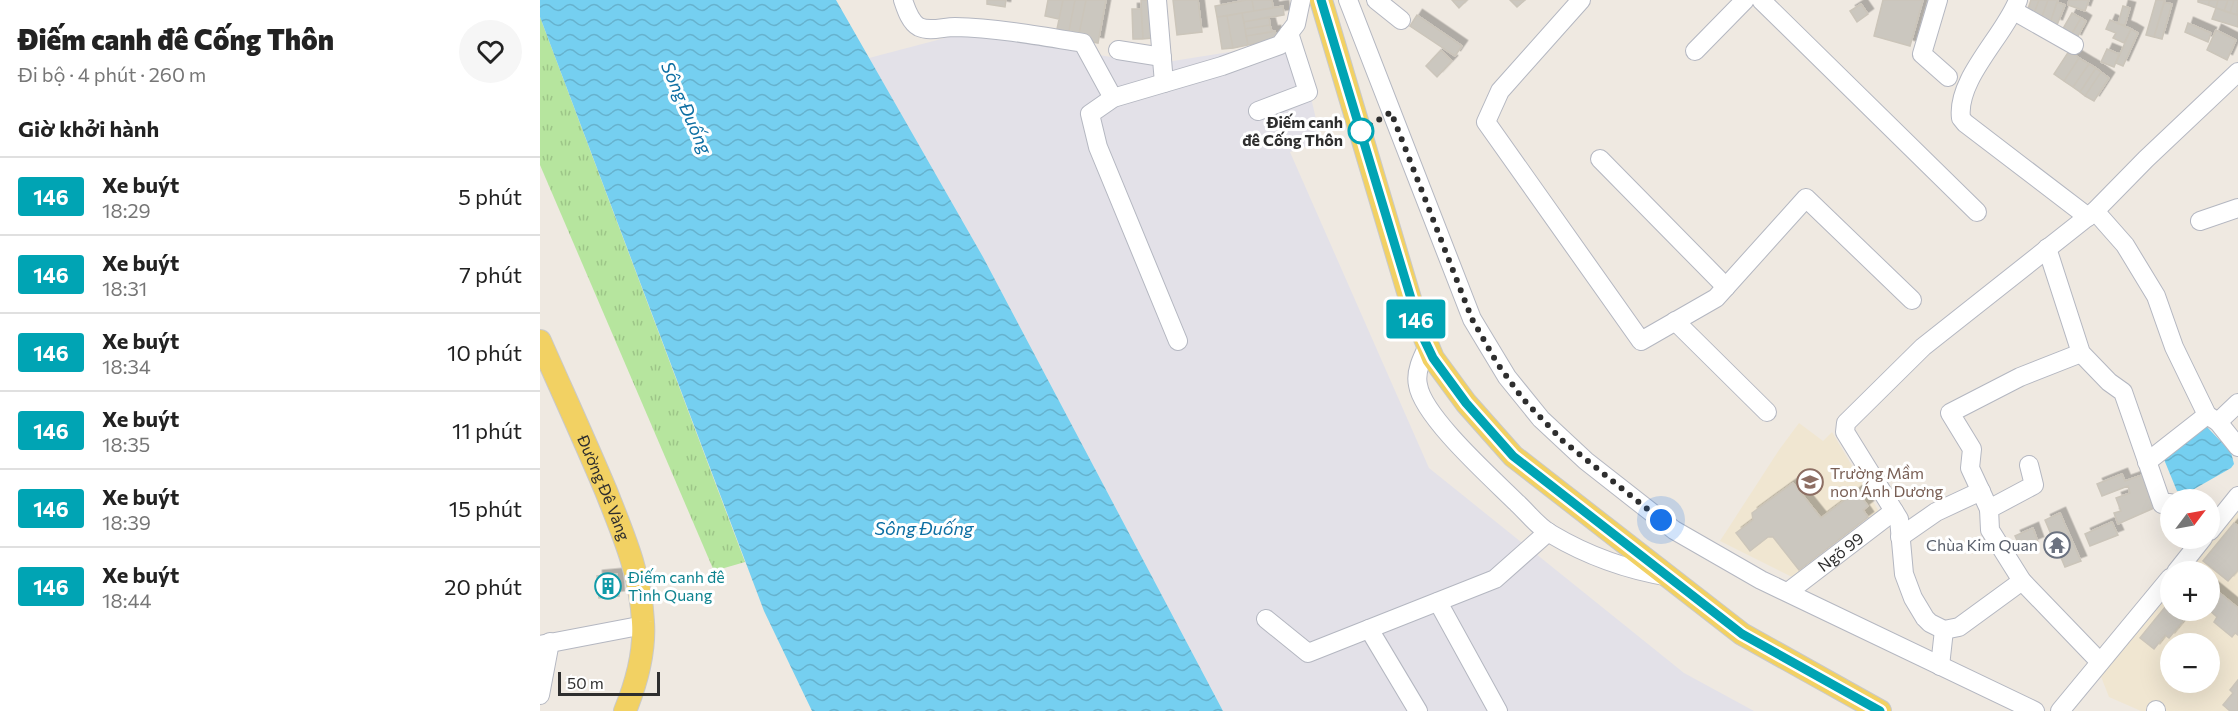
<!DOCTYPE html>
<html lang="vi">
<meta charset="utf-8">
<style>
:root{--surface:#fff;--page:#f6f6f6;--text:#222;--muted:#767676;--line:#e0e0e0}
body{margin:0;font-family:Commissioner,sans-serif;background:var(--page);color:var(--text);height:100vh;display:flex;flex-direction:column;font-size:22px;white-space:nowrap}
*{box-sizing:border-box;margin:0}
p{font-size:20px;color:var(--muted)}
.icon{flex:none;width:33px;height:33px;fill:none;stroke:currentColor;stroke-width:2;stroke-linecap:round;stroke-linejoin:round}
.map{position:relative;flex:1;overflow:hidden}
.sheet{display:flex;flex-direction:column;background:var(--surface);width:540px}
.sheet>*{flex:none}
.badge{padding:0 12px;border-radius:4px;font-size:21px;line-height:39px}
.needle{width:39px;rotate:58deg}
.tools{position:absolute;left:1620px;top:489px;display:grid;gap:12px}
.tools a{display:grid;place-items:center;width:60px;height:60px;border-radius:50%;background:var(--surface);box-shadow:0 6px 24px #0002;font-size:30px}
.scale{position:absolute;left:18px;bottom:15px;width:102px;box-sizing:border-box;padding-left:6px;border:3px solid #2e2e2e;border-top:0;font-size:16px;line-height:21px;white-space:nowrap;color:#2e2e2e;-webkit-text-stroke:4px #fff;paint-order:stroke}
.you{position:absolute;width:30px;height:30px;margin:-15px;border:4px solid #fff;border-radius:50%;background:#1a73e8;box-shadow:0 0 0 9px #1a73e833}
.map>.badge{position:absolute;translate:-50% -50%;box-shadow:0 0 0 3px #fff}
h2{padding:0 18px;font-size:22px;line-height:54px}
.round{display:grid;place-items:center;flex:none;width:63px;height:63px;border-radius:32px;background:var(--page)}
.overview{display:flex;align-items:center;justify-content:space-between;height:102px;padding:0 18px}
h1{font-size:28px;font-weight:800;line-height:45px}
ul{padding:0;list-style:none}
li{display:flex;align-items:center;gap:18px;height:78px;padding:0 18px;border-top:2px solid var(--line)}
li div{flex:1}
li b{display:block;font-size:22px}
li em{font-style:normal}
li .badge{min-width:66px;font-weight:700;text-align:center}
main{display:flex;flex:1;min-height:0}
.map>svg:first-child{display:block}
.industrial{fill:#e3e1e8}
.education{fill:#f0e6d1;fill-rule:evenodd}
.grass{fill:url(#grass-tufts)}
.water{fill:url(#water-waves)}
.building{fill:#cbc7bf;stroke:#cbc5ba;stroke-width:1.5;filter:url(#shadow)}
.lines{fill:none;stroke-linecap:round;stroke-linejoin:round}
.minor-casing{stroke:#b4b7c1;stroke-width:20}
.major-casing{stroke:#c9c9c9;stroke-width:24}
.minor{stroke:#fff;stroke-width:18}
.major{stroke:#f2d163;stroke-width:22}
.line-casing{stroke:#fff;stroke-width:14}
.line{stroke:#00a4b4;stroke-width:9}
.walk{stroke:#2e2e2e;stroke-width:6;stroke-dasharray:0 10.8}
.stop-dot{fill:#fff;stroke:#00a4b4;stroke-width:3}
.labels{text-anchor:middle;stroke-width:6;stroke-linejoin:round;paint-order:stroke}
.stop-label{font-size:16px;font-weight:bold;fill:#2e2e2e;stroke:#fff;text-anchor:end}
.education-label{font-size:16px;fill:#785e54;stroke:#fff;text-anchor:start}
.street-label{font-size:16px;fill:#2e2e2e;stroke:#fff}
.worship-label{font-size:16px;fill:#5b616d;stroke:#fff;text-anchor:end}
.culture-label{font-size:16px;fill:#0d838f;stroke:#fff;text-anchor:start}
.water-label{font-size:18px;font-style:italic;fill:#0d6fa3;stroke:#fff}
</style>
<main>
<section class="sheet">
<div class="overview"><div><h1>Điếm canh đê Cống Thôn</h1><p>Đi bộ · 4 phút · 260 m</p></div><a class="round"><svg class="icon" aria-label="heart" viewBox="0 0 24 24"><path d="M12 20l-8-8c-3-5 5-10 8-4 3-6 11-1 8 4z"/></svg></a></div>
<h2>Giờ khởi hành</h2>
<ul>
<li><span class="badge" style="background:#00a4b4;color:#fff">146</span><div><b>Xe buýt</b><p>18:29</p></div><em>5 phút</em></li>
<li><span class="badge" style="background:#00a4b4;color:#fff">146</span><div><b>Xe buýt</b><p>18:31</p></div><em>7 phút</em></li>
<li><span class="badge" style="background:#00a4b4;color:#fff">146</span><div><b>Xe buýt</b><p>18:34</p></div><em>10 phút</em></li>
<li><span class="badge" style="background:#00a4b4;color:#fff">146</span><div><b>Xe buýt</b><p>18:35</p></div><em>11 phút</em></li>
<li><span class="badge" style="background:#00a4b4;color:#fff">146</span><div><b>Xe buýt</b><p>18:39</p></div><em>15 phút</em></li>
<li><span class="badge" style="background:#00a4b4;color:#fff">146</span><div><b>Xe buýt</b><p>18:44</p></div><em>20 phút</em></li>
</ul>
</section>
<div class="map">
<svg width="1698" height="711" viewBox="0 0 1698 711">
<defs>
<pattern id="grass-tufts" width="24" height="20" patternUnits="userSpaceOnUse" patternTransform="scale(1.5)"><rect width="24" height="20" fill="#b6e59e"/><path d="M3 7l-1-3M5 7V3M7 7l1-3M15 17l-1-3M17 17v-4M19 17l1-3" fill="none" stroke="#9dc588"/></pattern>
<pattern id="water-waves" width="16" height="10" patternUnits="userSpaceOnUse" patternTransform="scale(1.5)"><rect width="16" height="10" fill="#75cff0"/><path d="M0 5q4-4 8 0t8 0" fill="none" stroke="#66b2ce"/></pattern>
<filter id="shadow"><feDropShadow dx="5.5" dy="-5.5" stdDeviation="0" flood-color="#0004"/></filter>
</defs>
<rect width="100%" height="100%" fill="#efe9e1"/>
<path class="industrial" d="M424,33l190,31 144,-23 23,100 -31,11 139,316 255,205 70,38h-531l-240,-454 -114,-199z"/>
<path class="education" d="M1259,423l24,18 9,-9 49,83 -85,64 -76,-38 59,-91z
M1698,502v209h-97l-32,-14 -9,-23 70,-88v24h40v-38l-28,-1zM1630,644h40v38h-40z"/>
<path class="grass" d="M0,17l205,545 -31,9 -174,-406z"/>
<path class="water" d="M0,0h296l147,257 240,454h-411l-48,-100 -224,-594z
M1667,427l24,25 3,12 -3,4 -42,24 -12,-1 -14,-34 39,-29z"/>
<path class="building" d="M447,0h19l-1,7 -18,-3z
M508,0h15l-4,19 -14,-3z
M523,0h12l-7,36 -12,-2z
M535,0h11l-8,39 -10,-3z
M546,0h20l-8,43 -20,-4z
M601,0h9l2,38 -9,1z
M633,0h25l4,32 -25,3z
M706,0h6l2,11 -37,6 -2,-11z
M712,0h20l1,8 -19,3z
M912,0h15l-8,8z
M970,0h15l-8,7z
M1343,0h40l-13,46 -36,-10z
M1491,0h8l-5,14 -6,-5z
M1499,0h9l-7,19 -8,-3z
M1508,0h10l-8,23 -9,-4z
M1529,0h20l-4,11 -17,-6z
M1616,0h9l-11,37 -8,-2z
M1658,0h12l-2,5 -10,-3z
M1670,0h8l-2,8 -8,-3z
M1678,0h10l-4,11 -8,-3z
M1688,0h6l-4,13 -6,-2z
M1694,0h4l-1,15 -7,-2z
M1517,2l8,3 -8,20 -7,-2z
M1624,2l8,2 -10,35 -8,-2z
M1321,4l7,10 -11,8 -7,-11z
M743,6l1,9 -40,7 -2,-9z
M1583,6l7,2 -5,17 -7,-1z
M1676,8l22,7v12l-26,-8z
M592,9h9l2,30h-10z
M702,13l6,32 -15,3 -6,-32z
M1532,13l9,5 -11,19 -9,-5z
M877,15l45,31 -7,10 -45,-30z
M687,16l6,32 -11,1 -5,-32z
M729,17l1,8 -25,4 -1,-7z
M1541,18l5,3 -10,19 -6,-3z
M1570,20l21,9 -7,14 -11,-5 3,-5 -10,-4z
M1648,23l23,10 -3,9 -23,-10z
M730,25l2,7 -26,4 -1,-7z
M1591,29l7,4 -15,33 -7,-3z
M1676,30l20,10 -9,20 -20,-10z
M735,31l2,9 -29,5 -2,-9z
M1567,49l12,5 -5,13 -13,-5z
M901,50l11,11 -15,16 -11,-11z
M1529,51l10,7 -15,23 -10,-7z
M1539,58l10,6 -16,23 -9,-6z
M1549,64l7,4 -16,24 -7,-5z
M1556,68l5,4 -16,24 -5,-4z
M1561,72l8,6 -15,23 -9,-5z
M1582,474l3,7 17,-6 12,33 -36,16 -4,-11 7,-2 -5,-13 14,-5 -2,-7 -26,10 -5,-12z
M1253,483l28,35 36,-27 11,15 -5,4 5,7 -69,53 -26,-33h-5l-18,14 -14,-18 17,-13 -1,-7z
M1520,513l21,48 -16,6 -20,-47z
M1572,522l6,13 -28,11 -5,-12z
M1694,523l4,3v44l-10,11 -25,-20z
M1493,528l5,14 -17,7 -6,-13z
M77,574l2,22 -20,2 -2,-22z
M1670,585l28,23v27l-3,-2 -3,4 -18,-15 3,-5 -8,-7z
M1630,601v9h15l-6,7 4,4 -14,17 -4,-3 -11,14 -14,-11z
M1698,680v31h-8l-7,-6 10,-12 -3,-3z"/>
<g class="lines">
<g class="minor-casing">
<g id="minor">
<path d="M363,0c3,9 7,22 16,27 11,5 24,0 36,0 43,1 86,9 128,16l30,55"/>
<path d="M617,0l7,83"/>
<path d="M808,0l124,319 35,58 34,42 45,42 88,69 87,50 274,131"/>
<path d="M836,0l25,20"/>
<path d="M1041,0l-81,91 -14,31 155,219 75,-43 90,-100 106,102"/>
<path d="M1221,0l216,212"/>
<path d="M1398,0l-16,54 26,23"/>
<path d="M1478,0c-13,35 -62,79 -57,118l4,5 123,94"/>
<path d="M1474,11l60,34"/>
<path d="M578,50l44,7"/>
<path d="M1155,51l50,-51"/>
<path d="M718,111l50,-19 -19,-59"/>
<path d="M1060,159l126,128"/>
<path d="M1555,211l30,34 31,51 18,51 33,68 11,7 20,25"/>
<path d="M1660,221l38,-13"/>
<path d="M1507,248l34,105 28,29 14,10 39,112 8,-1"/>
<path d="M1135,321l92,91"/>
<path d="M638,341l-80,-194 -8,-33 23,-16 109,-32 58,-21 16,-21 5,-24"/>
<path d="M888,346c-6,12 -13,26 -10,39 5,32 75,94 99,118 11,10 21,24 34,31 37,22 76,36 119,43"/>
<path d="M1678,422l20,-19"/>
<path d="M1607,462l60,-47"/>
<path d="M1489,465l5,20 -45,24 1,21 32,51 78,81"/>
<path d="M1449,509l-19,-41 2,-19 -22,-36 70,-36 61,-24"/>
<path d="M1670,531l28,-35"/>
<path d="M1360,537l36,-25 45,-21"/>
<path d="M1636,572l27,-34"/>
<path d="M1482,581l-63,46 -15,3 -14,-7 -5,-5 -12,-20 -9,-24 -5,-55 -54,-87 1,-9 77,-76 172,-136 51,-52 92,-87"/>
<path id="s1" d="M1248,592l106,-81"/>
<path d="M898,602l60,109"/>
<path d="M726,619l42,34 187,-74 53,-47"/>
<path d="M829,629l49,82"/>
<path d="M0,645l104,-20"/>
<path d="M1400,666l4,-36"/>
<path d="M0,695l10,-53"/>
<path d="M1520,711l110,-133"/>
<path d="M1616,711v-1"/>
</g>
</g>
<g class="major-casing">
<g id="major">
<path d="M781,0l93,312 19,46 33,45 47,53 229,178 138,77"/>
<path id="s2" d="M0,341c22,50 45,100 66,150 17,43 35,84 37,131 2,29 -7,62 -18,89"/>
</g>
</g>
<use href="#minor" class="minor"/>
<use href="#major" class="major"/>
</g>
<g class="lines">
<g class="line-casing">
<path id="line" d="M781,0l101,335 11,23 33,45 47,53 229,178 138,77"/>
</g>
<use href="#line" class="line"/>
<path class="walk" d="M821,131l30,-19 81,207 25,44 26,36 40,42 98,79"/>
</g>
<defs>
<g id="school-ring" transform="scale(1.35)"><circle r="9.5" fill="#fff" stroke="#8d6e63" stroke-width="1.5"/><path d="M0-5L7-2L0 1L-7-2ZM-4 1L0 2.5L4 1V4Q0 6-4 4Z" fill="#8d6e63"/></g>
<g id="temple-ring" transform="scale(1.35)"><circle r="9.5" fill="#fff" stroke="#6b7280" stroke-width="1.5"/><path d="M0-6L5-2H3V0L6.5 2.5H4V6H1.5V3h-3V6H-4V2.5H-6.5L-3 0V-2H-5Z" fill="#6b7280"/></g>
<g id="building-ring" transform="scale(1.35)"><circle r="9.5" fill="#fff" stroke="#0f9aa8" stroke-width="1.5"/><path d="M-4-6H4V6H1V3H-1V6H-4ZM-2.5-4.3h1.7v1.8h-1.7ZM.8-4.3h1.7v1.8H.8ZM-2.5-1h1.7V.8h-1.7ZM.8-1h1.7V.8H.8Z" fill="#0f9aa8"/></g>
</defs>
<g fill-rule="evenodd">
<use href="#school-ring" x="1270" y="482"/>
<use href="#temple-ring" x="1517" y="545"/>
<use href="#building-ring" x="68" y="586"/>
</g>
<circle class="stop-dot" cx="821" cy="131" r="12"/>
<g class="labels">
<g class="stop-label">
<text x="803" y="128">Điếm canh<tspan x="803" dy="18">đê Cống Thôn</tspan></text>
</g>
<g class="education-label">
<text x="1290" y="479">Trường Mầm<tspan x="1290" dy="18">non Ánh Dương</tspan></text>
</g>
<g class="street-label">
<text dy="6" stroke="none"><textPath href="#s2" startOffset="160">Đường Đê Vàng</textPath></text>
<text dy="6" stroke="none"><textPath href="#s1" startOffset="66">Ngõ 99</textPath></text>
</g>
<g class="worship-label">
<text x="1498" y="551">Chùa Kim Quan</text>
</g>
<g class="culture-label">
<text x="88" y="583">Điếm canh đê<tspan x="88" dy="18">Tình Quang</tspan></text>
</g>
<g class="water-label">
<text transform="translate(146 108) rotate(66)" y="6">Sông Đuống</text>
<text x="384" y="535">Sông Đuống</text>
</g>
</g>
</svg>
<div class="tools">
<a><svg class="needle" viewBox="-14 -14 28 28"><path d="M0-13l5 13h-10z" fill="#e53935"/><path d="M0 13l5-13h-10z" fill="#767676"/></svg></a>
<a>+</a>
<a>−</a>
</div>
<div class="scale">50 m</div>
<div class="you" style="left:1121px;top:520px"></div>
<b class="badge" style="left:876px;top:319px;background:#00a4b4;color:#fff">146</b>
</div>
</main>
